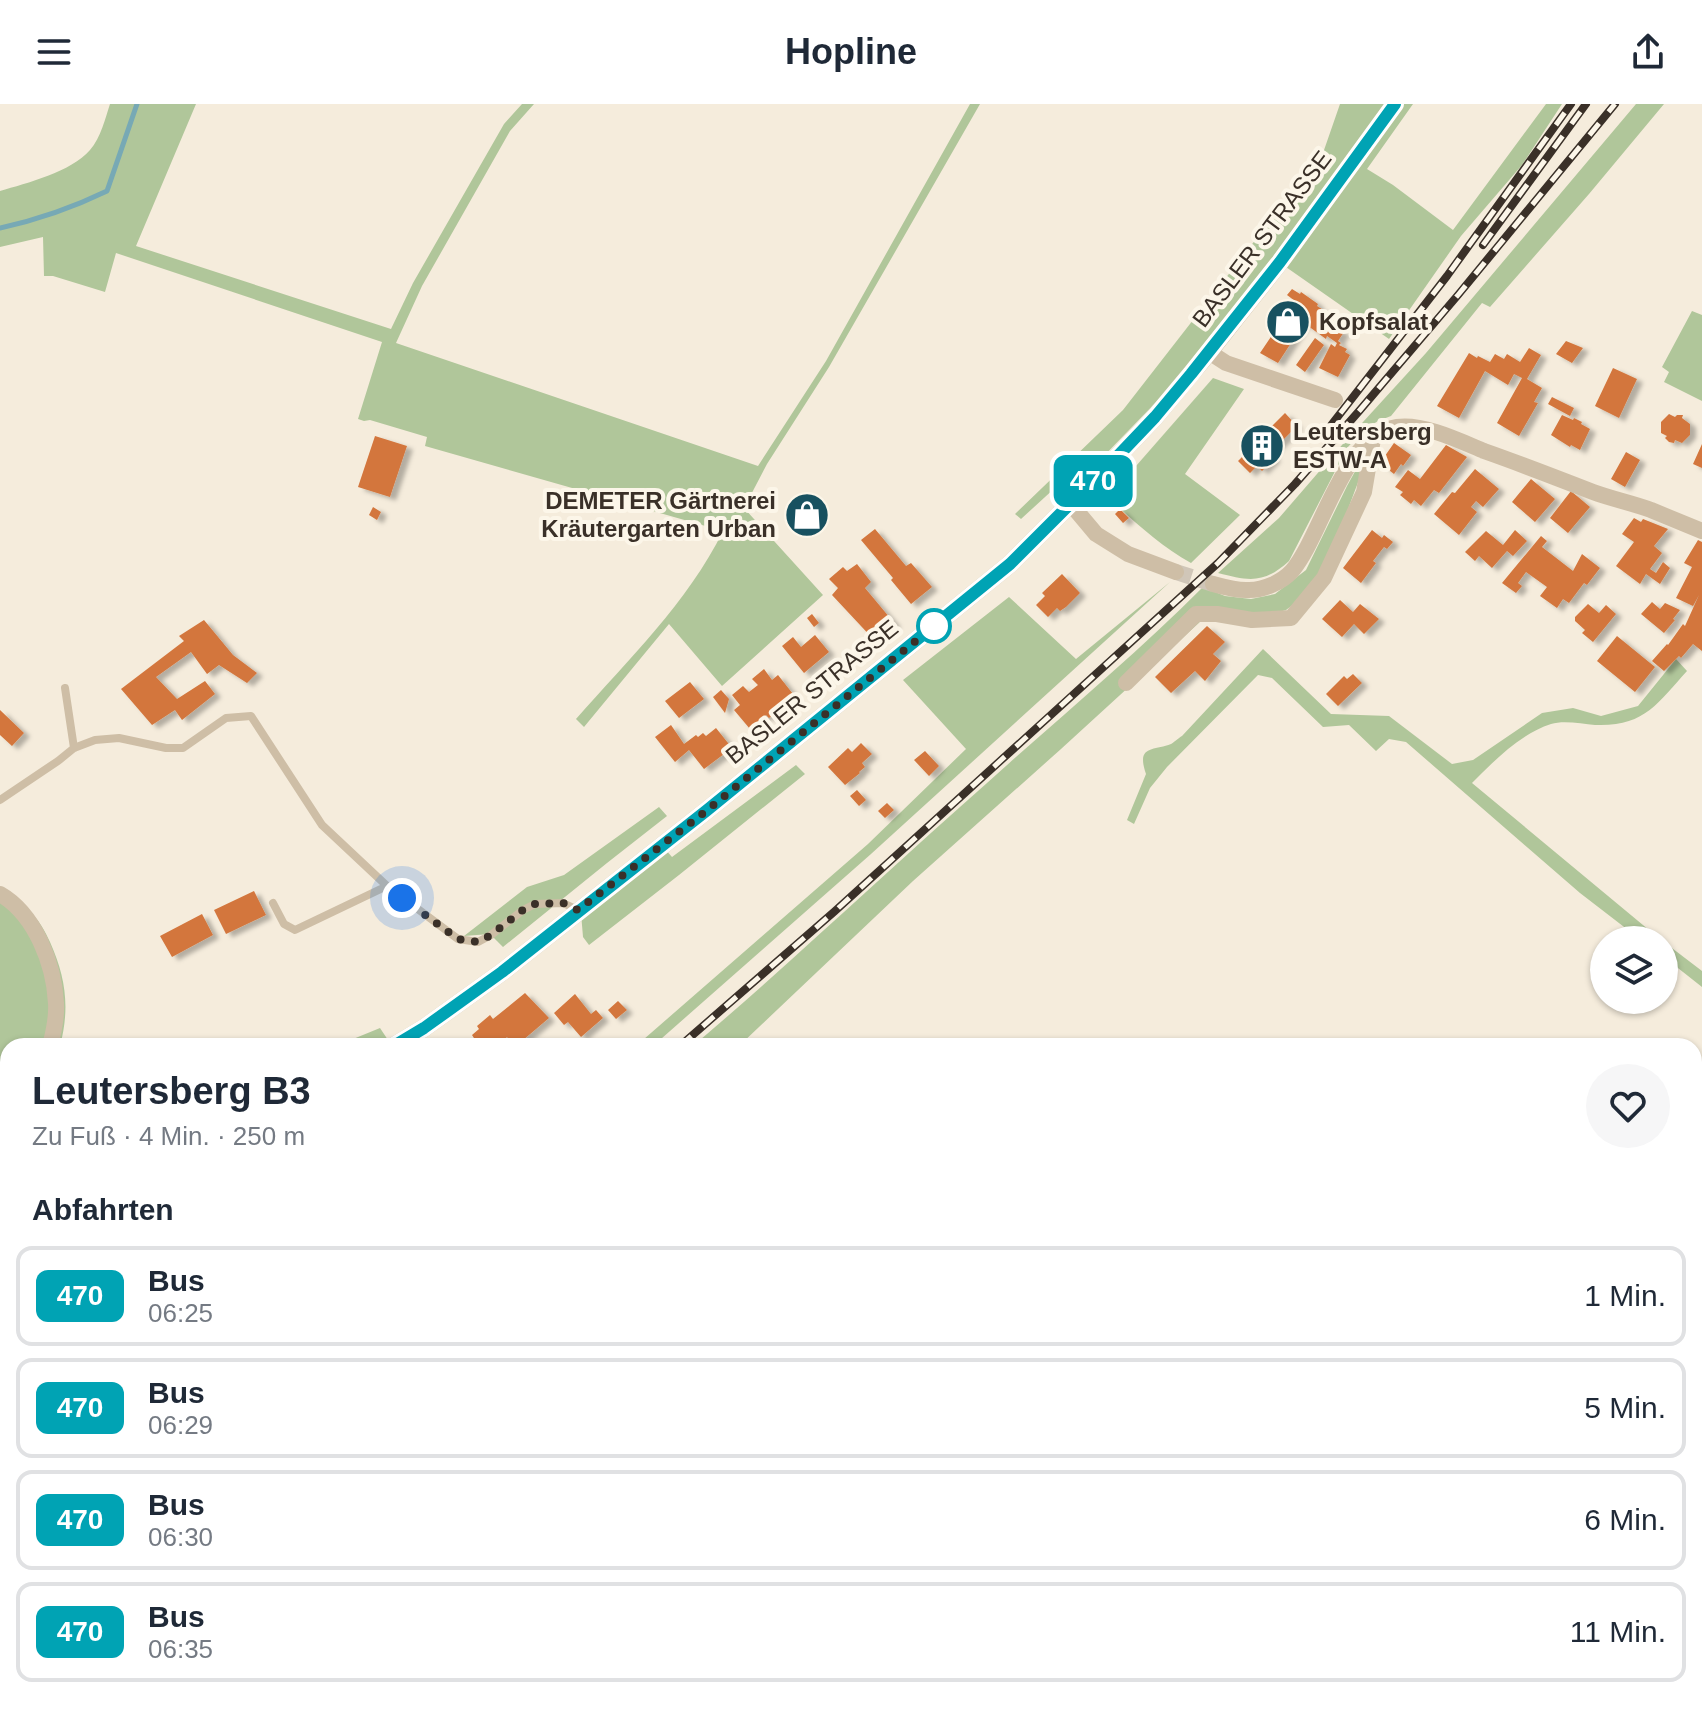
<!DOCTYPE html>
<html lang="de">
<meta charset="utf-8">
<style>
:root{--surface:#fff;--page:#f6f6f7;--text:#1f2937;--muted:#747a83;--line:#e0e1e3}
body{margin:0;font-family:Helvetica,sans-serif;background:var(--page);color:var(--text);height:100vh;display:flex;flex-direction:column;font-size:30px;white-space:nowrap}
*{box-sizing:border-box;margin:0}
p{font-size:26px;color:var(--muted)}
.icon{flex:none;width:44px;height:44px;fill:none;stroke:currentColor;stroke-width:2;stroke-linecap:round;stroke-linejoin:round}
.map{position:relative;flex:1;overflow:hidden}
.drawer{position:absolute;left:0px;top:934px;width:1702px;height:674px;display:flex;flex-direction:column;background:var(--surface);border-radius:24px 24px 0 0;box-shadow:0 2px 6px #0004}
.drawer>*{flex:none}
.badge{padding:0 16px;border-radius:12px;font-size:28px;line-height:52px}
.fabs{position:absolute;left:1590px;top:822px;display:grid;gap:16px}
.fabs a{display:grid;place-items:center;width:88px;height:88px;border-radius:50%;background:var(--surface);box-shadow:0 2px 6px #0004;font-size:40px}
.you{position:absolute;width:40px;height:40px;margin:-20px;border:6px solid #fff;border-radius:50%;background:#1a73e8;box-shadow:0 0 0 12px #1a73e833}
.map>.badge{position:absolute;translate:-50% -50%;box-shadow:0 0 0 4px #fff}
h2{padding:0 32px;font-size:30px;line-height:72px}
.round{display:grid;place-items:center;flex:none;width:84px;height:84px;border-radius:42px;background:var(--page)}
.summary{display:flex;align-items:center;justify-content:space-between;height:136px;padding:0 32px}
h1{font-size:38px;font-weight:600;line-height:60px}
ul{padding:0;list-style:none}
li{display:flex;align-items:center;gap:24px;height:100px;margin:0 16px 12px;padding:0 16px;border:4px solid var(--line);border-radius:16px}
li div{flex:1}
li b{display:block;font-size:30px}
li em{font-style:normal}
li .badge{min-width:88px;font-weight:700;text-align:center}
header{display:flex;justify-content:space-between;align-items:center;height:104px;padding:0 32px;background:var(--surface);font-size:36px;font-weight:600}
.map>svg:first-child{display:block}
.green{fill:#b0c69a}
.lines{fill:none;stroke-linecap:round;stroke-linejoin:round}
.stream{stroke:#77a9b5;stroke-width:5}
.building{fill:#d3763c;filter:url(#shadow)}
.minor-tunnel{stroke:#d0c6b8;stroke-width:16;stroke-dasharray:16 8;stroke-linecap:butt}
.service{stroke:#cebea6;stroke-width:8}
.minor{stroke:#cebea6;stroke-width:16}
.tertiary{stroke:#cebea6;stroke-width:18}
.secondary{stroke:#a28d77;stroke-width:20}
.primary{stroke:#7d6957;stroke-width:20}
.rail-casing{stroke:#3a3028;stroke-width:8}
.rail{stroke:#fcf6e9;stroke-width:5;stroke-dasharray:15;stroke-linecap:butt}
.line-casing{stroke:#fff;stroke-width:18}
.line{stroke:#00a3b4;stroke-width:12}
.walk{stroke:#3a3028;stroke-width:8;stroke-dasharray:0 14.4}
.stop-dot{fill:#fff;stroke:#00a3b4;stroke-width:4}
.labels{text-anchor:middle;stroke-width:8;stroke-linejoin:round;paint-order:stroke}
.street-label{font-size:24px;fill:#3a3028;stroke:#fcf6e9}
.poi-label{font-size:24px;font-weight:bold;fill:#3a3028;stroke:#fcf6e9;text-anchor:start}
</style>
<header><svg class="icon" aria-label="menu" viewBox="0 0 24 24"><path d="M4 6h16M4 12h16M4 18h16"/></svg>Hopline<svg class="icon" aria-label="share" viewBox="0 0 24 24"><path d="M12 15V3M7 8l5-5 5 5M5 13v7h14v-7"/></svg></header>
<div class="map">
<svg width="1702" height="1607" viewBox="0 0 1702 1607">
<defs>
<filter id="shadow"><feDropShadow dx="6" dy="3.5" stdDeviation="2" flood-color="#0004"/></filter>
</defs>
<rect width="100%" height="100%" fill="#f5ecdc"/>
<path class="green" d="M110,0h86l-60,142 255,83 22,-46 91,-159 18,-20h12l-24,27 -88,155 -26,57 362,123 68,-105 144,-257h10l-151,263 -62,97 -23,44 79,87 -101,91 -53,-62 -85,103 -8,-8c52,-59 112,-117 147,-188l-298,-85 2,-9 -57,-17 -6,1 -6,-2 24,-77 -266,-89 -11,39 -52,-16h-9l-1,-39 -43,10v-56c27,-8 71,-19 90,-41 11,-13 15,-31 20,-46z
M1340,0h73l-46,65 26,16 60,45 93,-126h16l-40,61 -61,71 -72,103 -116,-81 -111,138 -62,64 -8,-6 -71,65 -6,-5 108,-104 200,-257z
M1636,0h28l-75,90 -99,113 -8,-4 -91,113 -13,5 -14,9 -17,18 -58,113c-25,23 -40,20 -71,12l61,-55 63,-73 84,-92z
M1692,207l10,4v86l-38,-19 5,-10 -7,-5z
M1213,274l31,11 -59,85 55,41 -49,48c-31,-17 -57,-42 -83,-65z
M1362,359l1,6 -37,99 -28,33 -12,9 -14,4 -59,-4 -152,139 -148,132 -174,165h-46c100,-85 195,-176 294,-263 72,-65 147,-127 216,-196l22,9 26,3 24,-5 31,-24 41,-84 11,-20z
M1170,478l-299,272 -218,192h-17l232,-202 98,-95 -63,-69 106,-83 67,62z
M1263,545l68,65 58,2 63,48 21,-4 69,-47 31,-5 28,8 37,-10 38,-47 11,12c-30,33 -43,56 -92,54 -13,-1 -31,-5 -44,-1 -31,10 -56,36 -79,59l189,157h-20l-61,-47 -174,-151 -17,-3 -13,12 -27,-26 -26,2 -51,-49 -14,-3 -91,92 -17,21 -16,36 -7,-4 19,-46c-10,-29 7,-23 25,-30 2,-1 9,-7 11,-8z
M796,661l9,9 -126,101 -90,70 -6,-8 -2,-24 84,-64 7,8z
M659,703l8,9 -60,47 -104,84 -13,-13 -26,2 63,-49 37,-12z
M0,783c10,8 21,15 29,24 10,9 16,20 21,31 16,36 20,66 10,104h-52v653l-8,10z
M1664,838l38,29v16l-38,-30z
M380,924l12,18h-56z
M37,1600h39l-7,7h-38z"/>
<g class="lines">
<path class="stream" d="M0,124c37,-8 74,-21 107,-37l30,-87"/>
</g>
<path class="building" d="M1292,185l8,5 1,-2 17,12 -1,2 22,14 -5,7 10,5 -6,9 3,2 -2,2 8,4 -2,3 5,3 -12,22 -19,-9 12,-24 4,3 2,-4 -10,-7 -1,3 -22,-16 -26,40 -18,-10 35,-52 -8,-6z
M1315,234l9,7 -19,27 -9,-7z
M1566,237l17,7 -11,15 -16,-9z
M1529,244l12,7 -14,24 15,9 -8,14 4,1 -19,33 -22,-13 25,-45 -8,-4 -6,11 -23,-14 -26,47 -22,-12 32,-53 8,5 1,-2 12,6 5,-8 9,5 3,-5 13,8z
M1613,264l24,11 -18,39 -24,-12z
M1552,293l22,11 -4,8 -22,-12z
M1285,309l12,13 -27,27 5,5 -13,13 -5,-5 -7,7 -12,-12 7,-7 -2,-2 12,-13 2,2z
M1669,310l6,3 2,-2h6l-1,3 8,6v11l-8,8 -7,-3 -1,3 -5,-1 -4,-4 2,-2 -6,-3v-11z
M1562,311l11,5 1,-2 8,4 -1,2 9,5 -10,21 -9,-5 -1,2 -19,-12z
M375,332l32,10 -17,51 -32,-10z
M1394,339l17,12 -8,11 -2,-2 -7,10 -14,-11z
M1702,340v24l-9,-4z
M1446,341l21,12 -28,36 -5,-3 -13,16 -7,-6 -3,4 -11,-9 3,-3 -8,-5 13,-17 12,9z
M1626,348l14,8 -15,27 -14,-8z
M1475,365l24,20 -16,18 -7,-6 -5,6 6,5 -18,23 -25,-21 18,-22 3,1z
M1531,375l24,20 -20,23 -23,-20z
M1571,387l19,16 -22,26 -18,-15z
M373,403l8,5 -4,8 -8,-5z
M806,403l8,8 -9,9 -8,-7z
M1120,405l9,9 -6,5 -8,-9z
M1634,414l7,4 2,-3 25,10 -14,17 8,7 -12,16 6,4 7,-11 7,6 -10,16 -14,-10 -6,10 -24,-18 18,-24 -12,-8z
M875,425l31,37 5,-3 21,24 -21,17 -20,-24 2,-2 -32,-38z
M1372,426l10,8 2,-3 9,7 -6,7 -3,-2 -11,14 3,2 -15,20 -18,-15z
M1515,426l12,11 -14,15 -6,-5 -15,17 -13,-12 -4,5 -10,-9 21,-21 17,14z
M1541,432l6,5 -5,6 31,24 9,-17 18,14 -13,17 -3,-2 -15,20 -6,-4 -6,9 -17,-12 7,-9 -21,-15 -8,11 4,3 -6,7 -14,-10z
M1698,436l4,2v109l-9,-7 -12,14 -2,-2 -15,15 -12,-10 15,-17 1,1 15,-21 2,2 14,-31 -6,11 -17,-8 16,-31 -8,-4z
M857,460l14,18 -6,6 30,36 -20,17 -43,-46 6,-7 -9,-9 14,-12 4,4z
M1062,470l18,19 -14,14 -6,4 -3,-3 -9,9 -12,-12 9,-9 -3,-3z
M1340,496l13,12 7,-8 19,15 -15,15 -10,-10 -12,13 -20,-18z
M1652,498l8,7 5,-6 15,7 -7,9 2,1 -11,13 -23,-19z
M1588,500l11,9 7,-8 10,9 -23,28 -11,-9 3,-3 -10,-9v-4z
M812,510l7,9 -5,4 -7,-9z
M204,516l29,35 24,18 -10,10 -28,-18 -12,9 -16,-22 -35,25 21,22 28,-18 10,13 -33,26 -7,-10 -23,15 -31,-36 63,-48 -5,-5z
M1207,522l18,16 -12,12 8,7 -16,20 -10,-10 -24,22 -16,-16z
M815,531l14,17 -25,21 -22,-27 11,-9 8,10z
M1617,532l38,31 -20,25 -38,-31z
M764,565l8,11 6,-5 15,19 -17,12 3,4 -10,8 -3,-3 -16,14 -16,-19 6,-5 -8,-10 11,-9 6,6 9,-7 -6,-6z
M1353,570l9,9 -24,23 -12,-12 18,-18 3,3z
M690,578l14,17 -25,19 -14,-17z
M721,586l8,9 -4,14 -12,-16z
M0,606l24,23 -12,13 -12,-11z
M671,621l13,19 12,-9 2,2 5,-4 3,3 10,-8 16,20 -28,21 -15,-19 -14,12 -20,-25z
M861,639l11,11 -10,9 3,4 -6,5 1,1 -15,12 -17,-18 20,-19 4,4z
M925,647l14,15 -10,10 -15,-16z
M857,686l9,10 -7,6 -9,-10z
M887,699l7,7 -9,8 -7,-7z
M254,787l12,24 -40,19 -12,-24z
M202,810l11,21 -41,22 -12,-21z
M525,889l24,25 -33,28h-2l-7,-9 -10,9h-18l-7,-11 7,-6 -2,-3 13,-11 3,4z
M575,890l16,20 5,-4 7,8 -22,19 -13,-15 -4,3 -10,-12z
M618,897l9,9 -11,9 -8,-9z"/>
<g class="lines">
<path class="minor-tunnel" d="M1176,468l37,12"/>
<path class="service" d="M65,584l9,60
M0,696l58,-39 16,-13 21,-8 24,-2 47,10h17l43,-30 25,-2 71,109 65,61 71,53 20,3 13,-7 32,-25 12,-6 28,-1 15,7
M273,799l11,21 11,6 92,-44"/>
<path class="minor" d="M1209,248l17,11 109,37
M1070,399l26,31 32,20 48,18
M1213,480c11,3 24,7 36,6 15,0 33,-8 43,-19 31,-37 51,-136 105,-144 26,-4 63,14 87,24 37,13 73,27 109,41 19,7 39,11 58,18 17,7 34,14 51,21
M1126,579l70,-69h21l35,6 39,-2 33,-40 40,-86 9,-53
M0,790c35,20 54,70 56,109 1,15 -2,28 -6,43
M1694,1320l8,-3
M166,1607l2,-7"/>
<path class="tertiary" d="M394,942l30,-18 78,-56 204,-161 304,-247 106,-106 39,-41 54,-65 71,-90 115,-158"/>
<path class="secondary" d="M0,1222l8,-10"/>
<path class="primary" d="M0,1475l8,-6"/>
<g class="rail-casing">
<path id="rail" d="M1483,141l103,-141
M1322,333l125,-161 124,-172
M680,942l155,-135 383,-348 77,-79 65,-74 98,-115 157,-191
M23,1607l6,-7"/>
</g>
<use href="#rail" class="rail"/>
</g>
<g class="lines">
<g class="line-casing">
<path id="line" d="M394,942l30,-18 78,-56 204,-161 304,-247 106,-106 39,-41 36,-43 89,-112 115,-158"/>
</g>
<use href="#line" class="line"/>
<path class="walk" d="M402,794l56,41 20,3 13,-7 32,-25 12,-6 28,-1 15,7 128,-99 228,-185"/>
</g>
<defs>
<g id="shop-disc" transform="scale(2.3)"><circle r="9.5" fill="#185160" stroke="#fcf6e9"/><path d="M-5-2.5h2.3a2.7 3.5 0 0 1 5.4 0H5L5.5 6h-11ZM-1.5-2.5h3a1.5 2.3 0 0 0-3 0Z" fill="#fff"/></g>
<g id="building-disc" transform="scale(2.3)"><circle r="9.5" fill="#185160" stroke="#fcf6e9"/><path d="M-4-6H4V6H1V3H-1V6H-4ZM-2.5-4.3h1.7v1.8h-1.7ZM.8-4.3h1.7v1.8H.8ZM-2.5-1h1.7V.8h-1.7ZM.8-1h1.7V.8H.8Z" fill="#fff"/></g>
</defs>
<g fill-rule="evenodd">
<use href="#shop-disc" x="1288" y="218"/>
<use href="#building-disc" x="1262" y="342"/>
<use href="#shop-disc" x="807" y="411"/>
</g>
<circle class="stop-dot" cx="934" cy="522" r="16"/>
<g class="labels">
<g class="street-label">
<text transform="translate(1262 135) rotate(-53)" y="8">BASLER STRASSE</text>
<text transform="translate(812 588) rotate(-39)" y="8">BASLER STRASSE</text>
</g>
<g class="poi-label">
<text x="1319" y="226">Kopfsalat</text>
<text x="1293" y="336">Leutersberg<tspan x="1293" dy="28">ESTW-A</tspan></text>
<text x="776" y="405" text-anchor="end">DEMETER Gärtnerei<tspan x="776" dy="28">Kräutergarten Urban</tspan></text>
</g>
</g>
</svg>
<div class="fabs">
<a><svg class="icon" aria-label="layers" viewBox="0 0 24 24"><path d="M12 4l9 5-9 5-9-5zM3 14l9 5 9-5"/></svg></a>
</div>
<div class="you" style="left:402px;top:794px"></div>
<b class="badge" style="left:1093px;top:377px;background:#00a3b4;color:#fff">470</b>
<section class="drawer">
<div class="summary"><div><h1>Leutersberg B3</h1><p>Zu Fuß · 4 Min. · 250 m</p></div><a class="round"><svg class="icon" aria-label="heart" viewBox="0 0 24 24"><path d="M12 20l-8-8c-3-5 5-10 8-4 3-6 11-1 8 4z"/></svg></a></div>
<h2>Abfahrten</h2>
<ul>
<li><span class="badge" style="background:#00a3b4;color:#fff">470</span><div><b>Bus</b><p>06:25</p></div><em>1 Min.</em></li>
<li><span class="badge" style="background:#00a3b4;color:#fff">470</span><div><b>Bus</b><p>06:29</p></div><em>5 Min.</em></li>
<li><span class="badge" style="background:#00a3b4;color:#fff">470</span><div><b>Bus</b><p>06:30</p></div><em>6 Min.</em></li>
<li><span class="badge" style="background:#00a3b4;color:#fff">470</span><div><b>Bus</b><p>06:35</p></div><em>11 Min.</em></li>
</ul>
</section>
</div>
